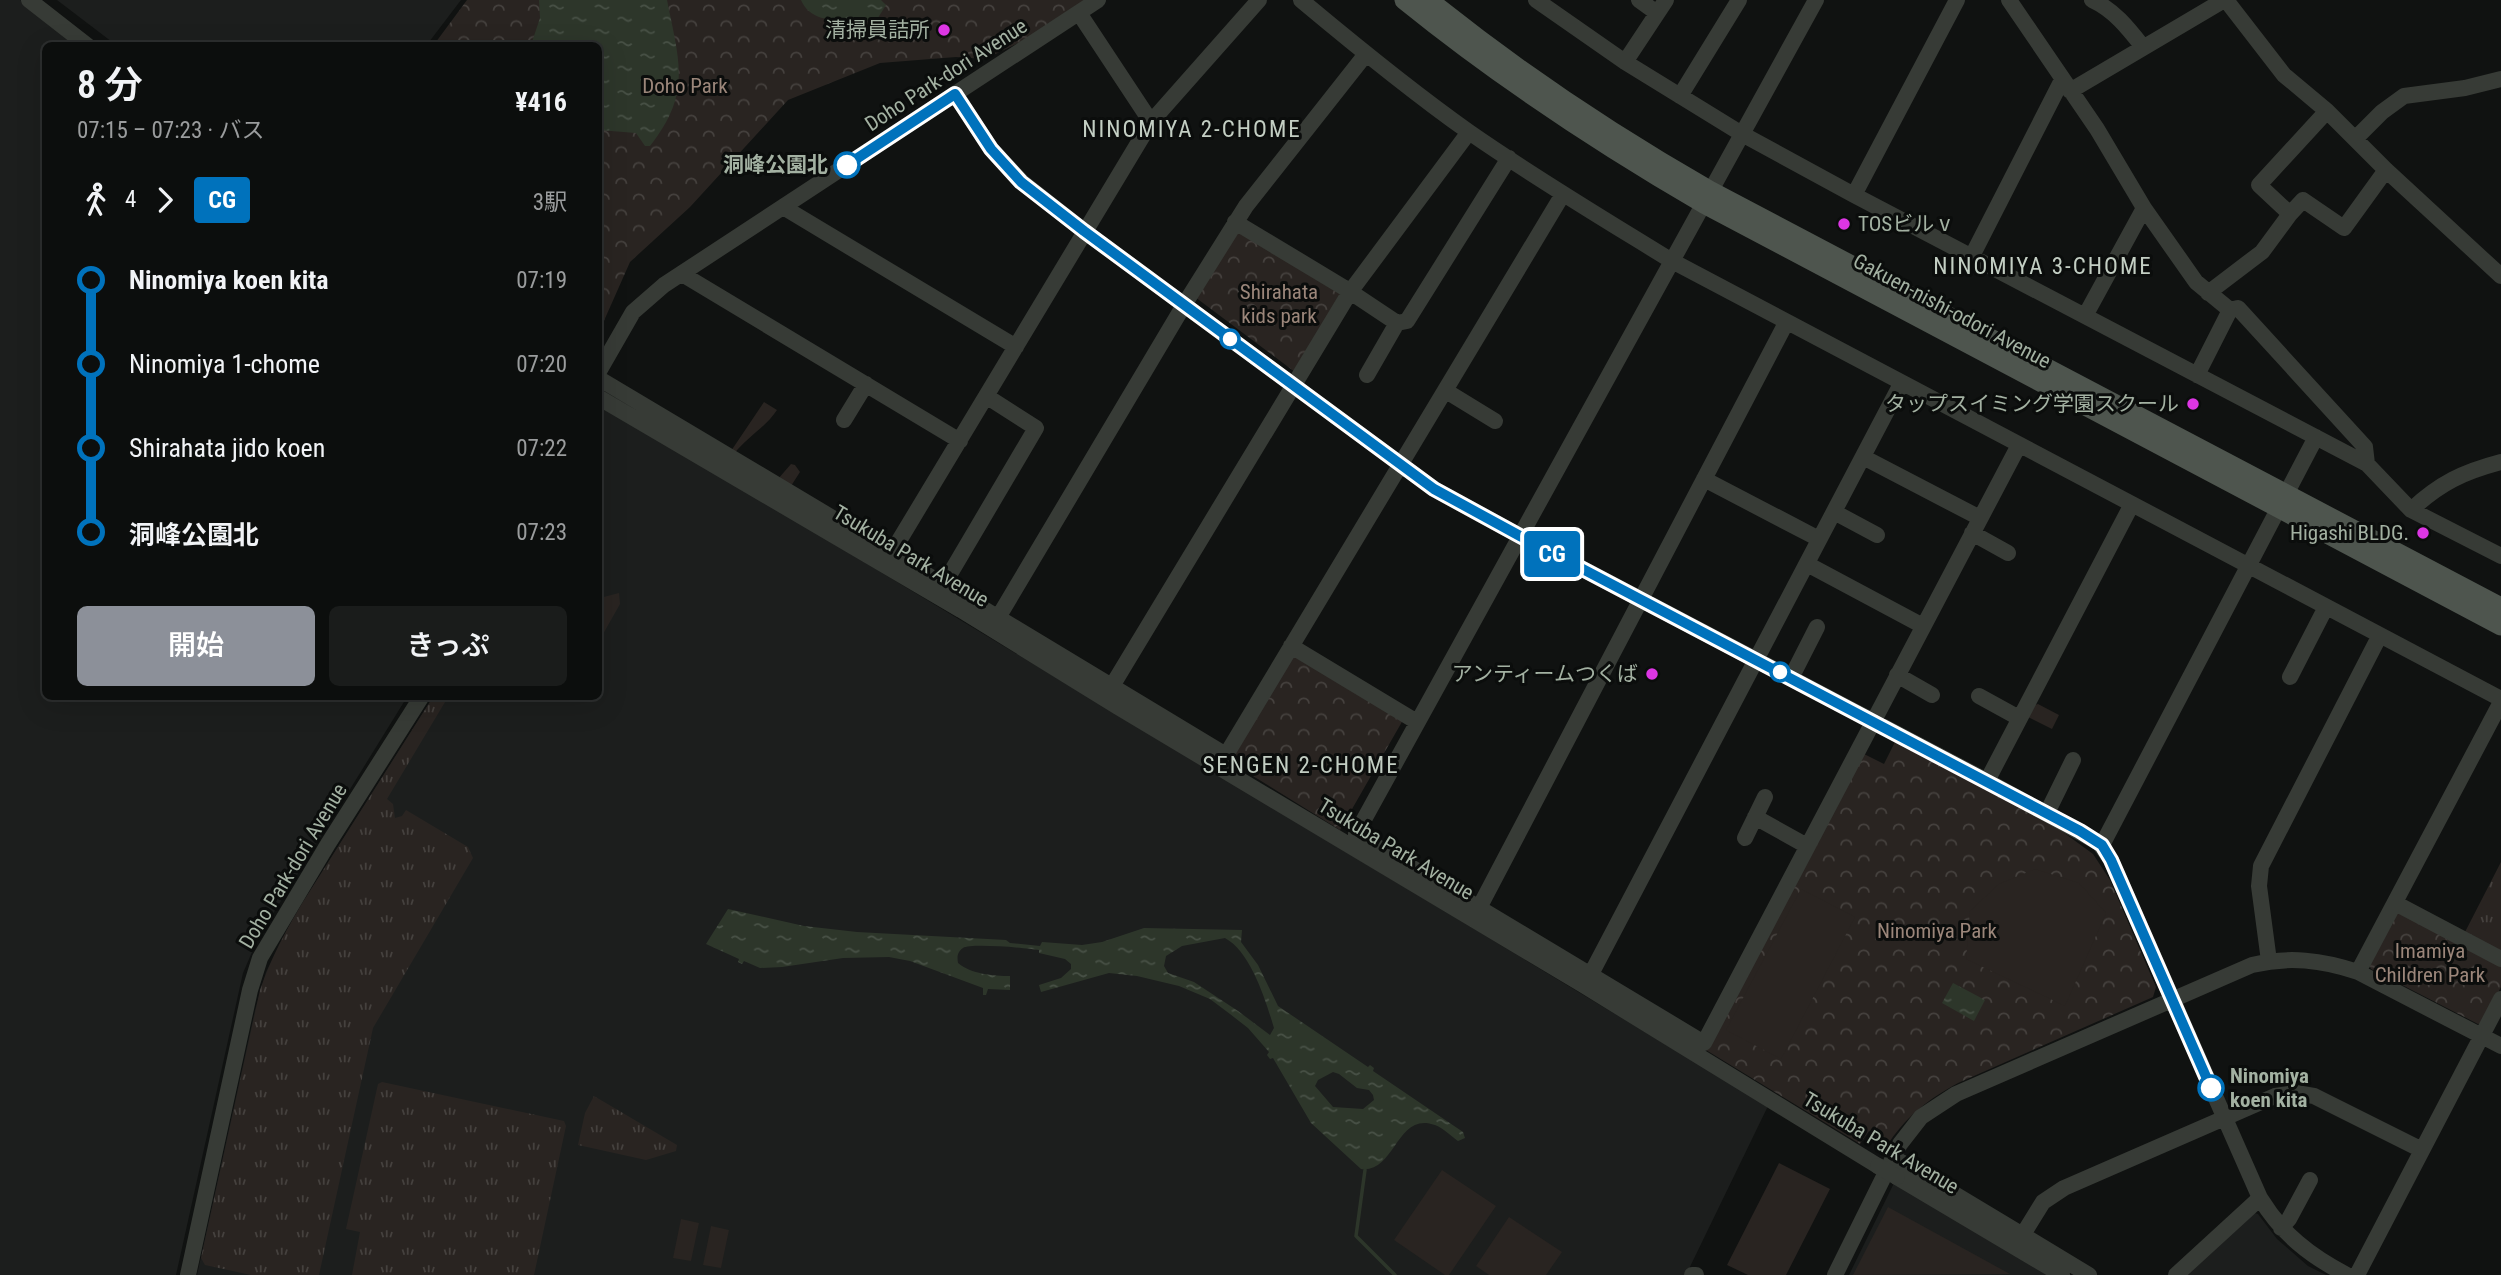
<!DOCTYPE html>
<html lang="ja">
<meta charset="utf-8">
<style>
:root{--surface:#0c0e0d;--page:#1a1c1b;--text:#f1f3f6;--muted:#9a9c9d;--line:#2c2e2e;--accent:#8c9099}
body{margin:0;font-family:"Roboto Condensed","Noto Sans JP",sans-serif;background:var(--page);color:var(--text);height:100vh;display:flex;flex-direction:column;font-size:26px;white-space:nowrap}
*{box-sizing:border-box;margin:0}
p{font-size:23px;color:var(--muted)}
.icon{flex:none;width:38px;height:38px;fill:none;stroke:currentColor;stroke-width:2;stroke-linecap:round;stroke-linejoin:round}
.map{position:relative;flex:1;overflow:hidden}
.details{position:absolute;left:42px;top:42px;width:560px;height:658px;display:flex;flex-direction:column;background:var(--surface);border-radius:10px;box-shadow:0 7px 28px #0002,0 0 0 2px var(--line)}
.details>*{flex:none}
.badge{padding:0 14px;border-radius:5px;font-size:24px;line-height:46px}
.map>.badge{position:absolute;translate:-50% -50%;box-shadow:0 0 0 4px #fff}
.legs{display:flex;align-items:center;gap:10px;height:77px;padding:0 35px;font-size:23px}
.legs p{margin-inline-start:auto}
.headline{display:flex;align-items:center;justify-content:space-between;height:119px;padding:0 35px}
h1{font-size:38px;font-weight:600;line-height:52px}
.button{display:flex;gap:14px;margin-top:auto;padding:14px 35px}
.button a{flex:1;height:80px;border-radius:10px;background:var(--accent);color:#fff;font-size:28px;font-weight:600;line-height:80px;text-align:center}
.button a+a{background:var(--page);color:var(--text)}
ul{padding:0 35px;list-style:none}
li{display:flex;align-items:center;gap:24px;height:84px;font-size:26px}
li i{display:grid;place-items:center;width:10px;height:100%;margin:0 9px;background:currentColor}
li i::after{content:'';width:18px;height:18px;margin:-9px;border:5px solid;border-radius:50%;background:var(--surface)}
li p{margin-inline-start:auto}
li:first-child i{background:linear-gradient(#0000 50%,currentColor 0)}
li:last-child i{background:linear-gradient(currentColor 50%,#0000 0)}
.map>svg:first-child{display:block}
.built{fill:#1c1e1d}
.grass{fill:url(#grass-tufts)}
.park{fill:url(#park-crowns)}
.garden{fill:#292421}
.water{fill:url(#water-ripples);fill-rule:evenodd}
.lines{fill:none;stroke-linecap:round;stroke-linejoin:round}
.stream{stroke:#2d362a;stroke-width:3.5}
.minor{stroke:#373b36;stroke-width:16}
.major{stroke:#4e554e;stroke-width:19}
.minor-bridge{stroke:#373b36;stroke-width:16}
.line-1-casing{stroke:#fff;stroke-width:16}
.line-1{stroke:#0072bc;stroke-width:10}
.poi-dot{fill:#dd36e4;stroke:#0b0d0c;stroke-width:2.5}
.stop-1-dot{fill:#fff;stroke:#0072bc;stroke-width:3.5}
.labels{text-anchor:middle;stroke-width:6;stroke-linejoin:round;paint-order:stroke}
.poi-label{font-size:21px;fill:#a3b1a2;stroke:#0b0d0c;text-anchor:end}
.street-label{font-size:21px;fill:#a3b1a2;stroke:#0b0d0c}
.park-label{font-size:21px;fill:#9b867a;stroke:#0b0d0c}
.stop-label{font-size:21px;font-weight:bold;fill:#a3b1a2;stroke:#0b0d0c;text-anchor:end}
.neighbourhood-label{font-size:23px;letter-spacing:2px;fill:#c3cec3;stroke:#0b0d0c}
</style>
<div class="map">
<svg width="2501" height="1275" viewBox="0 0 2501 1275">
<defs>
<pattern id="grass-tufts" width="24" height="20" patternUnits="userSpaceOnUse" patternTransform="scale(1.75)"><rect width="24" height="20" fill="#292421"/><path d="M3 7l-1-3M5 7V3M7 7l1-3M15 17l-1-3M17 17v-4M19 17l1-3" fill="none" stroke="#45413e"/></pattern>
<pattern id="park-crowns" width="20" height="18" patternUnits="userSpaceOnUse" patternTransform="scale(1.75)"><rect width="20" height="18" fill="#292421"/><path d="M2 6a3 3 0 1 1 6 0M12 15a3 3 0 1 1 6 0" fill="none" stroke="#45413e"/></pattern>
<pattern id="water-ripples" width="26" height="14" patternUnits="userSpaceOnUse" patternTransform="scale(1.75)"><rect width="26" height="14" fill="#2d362a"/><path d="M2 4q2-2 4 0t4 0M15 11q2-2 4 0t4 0" fill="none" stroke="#485146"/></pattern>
</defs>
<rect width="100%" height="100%" fill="#101211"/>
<path class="built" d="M0,0h20l10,6 24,16 18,23 -26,1v650l361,1 -149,241 -15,35 -67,302h-176z
M57,0h404l-35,46 -310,-1z
M599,400l147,91 1022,615 -82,169h-1489l58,-265 11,-38 21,-42 16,-28 130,-205 165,-1z
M1894,1183l157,92h-202z
M2251,1212l7,2 19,25 31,27 18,9h-142z"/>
<path class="grass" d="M603,593l1,4 15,-4 1,11 -21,37v-47z
M433,697h15l-61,102 6,5 2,14 7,-2 4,-6 62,37 5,11 -100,170 -54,247h-68l-46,-10 -4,-7 59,-268c11,-32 26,-60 43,-88z
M2501,862v91l-37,-19z
M382,1082l182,39 2,5 -32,149h-182l8,-43 -14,-3 32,-145z
M594,1096l83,49 -1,6 -30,9 -68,-15 7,-32z"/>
<path class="park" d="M467,0h620l-60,39 -42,20 -29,-2 -76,6 -92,37 -98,107 -60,55 -31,70 -1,-286h-165z
M1241,230l98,59 3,7 -47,76 -100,-75 40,-65z
M1297,655l106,65 -63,110 -111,-69 61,-104z
M1895,742l161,85 37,27 17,26 46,107 -3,10 -195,86c-29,16 -49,31 -68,58l-21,-10 -9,13 -154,-94 156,-297 22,11z
M2402,911l99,52v24l-19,36 -4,1 -107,-55 -2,-5 26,-51z"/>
<path class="garden" d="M764,402l13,8c-11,17 -30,27 -43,44l-3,-3z
M791,464l4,1 5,7 -9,14 -13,-7z
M2038,704l21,11 -7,14 -26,-13 5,-10z
M2035,869l44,14 27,30 -41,93 -99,-47 4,-48 29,-27z
M1801,889l54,28 -74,142 -55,-29z
M1779,1163l51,26 -44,86h-38l-21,-10z
M1442,1170l54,36 -47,69h-4l-51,-35z
M1888,1207l122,67 -157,1z
M1509,1217l53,35 -16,23h-57l-13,-9z
M681,1219l18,4 -8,38 -18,-3z
M711,1226l18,4 -8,38 -18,-3z"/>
<path class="water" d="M539,0h128c12,61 25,93 -17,146h-5l-9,-13 -37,-3 -1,-84 -67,-1 9,-27z
M801,0h80l5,5 -10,16c-24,-1 -64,6 -75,-21z
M728,909l76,17 53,6 149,8 4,3 30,3 2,-4 40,3 20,-3 42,-14 98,2 -1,12 17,23 20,41 90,61 2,-2 4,3 -1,3 90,61 2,6 -7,3c-7,-5 -15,-13 -23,-16 -39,-14 -39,48 -74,44l-50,-46 -38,-65 -3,1 -3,-4 2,-3 -21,-24 -18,-14 -20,-15 -31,-13 -42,-10 -28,-3 -68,19 -2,-7 22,-7 10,-9v-5l-6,-5 -26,-6v-3c-11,-2 -69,-7 -76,-2 -6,4 -6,9 -5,15 13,11 35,13 52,13v14l-22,-1 -2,6h-3v-7l-73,-27 -21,-4 -46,1 -61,9 -22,1 -16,-7 -2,3 -4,-2 1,-3 -33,-15zM1225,938c26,14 41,63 49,90l-4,7 -32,-24 -44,-29 -26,-9 -4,-7 2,-10 16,-10zM1333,1072l6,2 18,14 12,2 4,5 1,5 -11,9 -30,-2 -18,-21 3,-6z
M1953,983l32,17 -11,21 -32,-18z"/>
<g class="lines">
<path class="stream" d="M1365,1170l-9,66 39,39"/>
<path class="minor" d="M29,0l59,46
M1301,0c55,46 110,91 168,132 66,46 135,87 203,129l829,438
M1536,0l89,62 117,72 112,61 513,269 44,46 90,46
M1639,0l18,13
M1816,0l-460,834 348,209 315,-598
M2009,0l88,129 47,79 52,74 34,28 -33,65
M2092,0c22,10 36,28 51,47
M2226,0l58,75 43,36 59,59 115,106
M1079,13l72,109
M1625,62l41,-62
M2070,91l154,-91
M955,94l36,55 31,33 62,49 350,258 86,47 467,245 112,62 12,17 149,338c22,36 50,58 87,77
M1680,96l59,-96
M2355,139l27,-27 22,-16 61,-8 36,-9
M1854,195l103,-195
M783,207l233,140
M2290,214l13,-14 41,28 42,-58
M1235,222l108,65 54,36 10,-2 102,-163
M1972,256l90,-176
M682,274l278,167
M2208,293l54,-41 28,-38 -31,-29 68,-74
M2230,310l8,-2 127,139 2,17
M2085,316l59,-108
M598,373l35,-61 31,-27 434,-285
M1367,375l30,-52
M598,378c210,125 419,250 628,377l337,-561
M1446,391l49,30
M598,397l363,213 157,97 465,278 295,181
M844,420l22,-36
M1863,457l117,61
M1704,479l115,60
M2411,510c29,-27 52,-38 90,-48
M1834,512l43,23
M1972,533l36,20
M891,554l260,-432 108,-122
M1807,564l116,62
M944,584l92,-156 -50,-32
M999,616l185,-311 62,-99 120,-152
M1291,646l126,76
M1897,675l35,20
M2290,677l36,-70
M1791,678l26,-51
M1112,686l238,-394 119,-160
M1979,696l40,22
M1987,781l145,-277
M2047,813l26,-53
M1755,817l52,29
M1745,838l20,-41
M2102,845l214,-408
M2395,903l106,56
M1479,908l307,-585
M2269,961l-10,-75 2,-20 119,-231
M2358,972l143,-270
M1591,974l310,-590
M1893,1157l196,118
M1897,1177l165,98
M2281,1228l8,-9 21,-39
M2022,1236l21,-34 21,-14 211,-92 21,-3 18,3 108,54
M188,1275l62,-285 10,-32 68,-114 94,-148
M1692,1275h4
M1835,1275l65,-131 21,-27 35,-23 296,-129c37,-9 70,-5 106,7l143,74
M2176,1275l84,-77
M2357,1275l144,-276"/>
<path class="major" d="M1404,0c94,76 195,143 300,204l797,422
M1429,0c88,71 184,135 282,191l790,416"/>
<path class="minor-bridge" d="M1878,1166l19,11"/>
</g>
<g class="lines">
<g class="line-1-casing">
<path id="line-1" d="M847,165l108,-71 36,55 30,33 63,49 350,258 86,47 560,295 22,14 9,15 100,228"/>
</g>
<use href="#line-1" class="line-1"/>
</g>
<g class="poi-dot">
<circle cx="944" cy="30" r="7"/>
<circle cx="1844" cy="224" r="7"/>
<circle cx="2193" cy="404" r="7"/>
<circle cx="2423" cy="533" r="7"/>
<circle cx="1652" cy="674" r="7"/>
</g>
<g class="stop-1-dot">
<circle cx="847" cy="165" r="12"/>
<circle cx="1230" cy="339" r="9"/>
<circle cx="1780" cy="672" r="9"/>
<circle cx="2211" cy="1088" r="12"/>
</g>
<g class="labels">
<g class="poi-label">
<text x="930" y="37">清掃員詰所</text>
<text x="1858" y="231" text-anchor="start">TOSビルⅴ</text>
<text x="2179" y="411">タップスイミング学園スクール</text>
<text x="2409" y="540">Higashi BLDG.</text>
<text x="1638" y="681">アンティームつくば</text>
</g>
<g class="street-label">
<text transform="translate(946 75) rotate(-33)" y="7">Doho Park-dori Avenue</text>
<text transform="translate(1952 311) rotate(28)" y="7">Gakuen-nishi-odori Avenue</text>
<text transform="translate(911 556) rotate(31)" y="7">Tsukuba Park Avenue</text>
<text transform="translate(1396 849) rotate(31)" y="7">Tsukuba Park Avenue</text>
<text transform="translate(293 866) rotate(-59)" y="7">Doho Park-dori Avenue</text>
<text transform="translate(1881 1143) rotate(31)" y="7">Tsukuba Park Avenue</text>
</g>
<g class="park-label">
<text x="685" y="93">Doho Park</text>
<text x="1279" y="299">Shirahata<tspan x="1279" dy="24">kids park</tspan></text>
<text x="1937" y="938">Ninomiya Park</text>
<text x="2430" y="958">Imamiya<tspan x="2430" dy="24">Children Park</tspan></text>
</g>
<g class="stop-label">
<text x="828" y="172">洞峰公園北</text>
<text x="2230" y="1083" text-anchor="start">Ninomiya<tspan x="2230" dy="24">koen kita</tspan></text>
</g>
<g class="neighbourhood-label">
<text x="1192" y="137">NINOMIYA 2-CHOME</text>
<text x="2043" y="274">NINOMIYA 3-CHOME</text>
<text x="1301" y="773">SENGEN 2-CHOME</text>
</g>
</g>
</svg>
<b class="badge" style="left:1552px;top:554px;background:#0072bc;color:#fff">CG</b>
<section class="details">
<div class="headline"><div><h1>8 分</h1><p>07:15 – 07:23 · バス</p></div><b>¥416</b></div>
<div class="legs"><svg class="icon" aria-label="walk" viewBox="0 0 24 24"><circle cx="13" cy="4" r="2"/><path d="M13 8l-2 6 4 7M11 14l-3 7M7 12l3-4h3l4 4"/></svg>4<svg class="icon" aria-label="forward" viewBox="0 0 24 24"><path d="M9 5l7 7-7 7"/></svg><b class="badge" style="background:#0072bc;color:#fff">CG</b><p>3駅</p></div>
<ul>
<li><i style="color:#0072bc"></i><b>Ninomiya koen kita</b><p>07:19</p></li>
<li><i style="color:#0072bc"></i><span>Ninomiya 1-chome</span><p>07:20</p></li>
<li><i style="color:#0072bc"></i><span>Shirahata jido koen</span><p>07:22</p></li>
<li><i style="color:#0072bc"></i><b>洞峰公園北</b><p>07:23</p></li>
</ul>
<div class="button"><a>開始</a><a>きっぷ</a></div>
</section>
</div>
